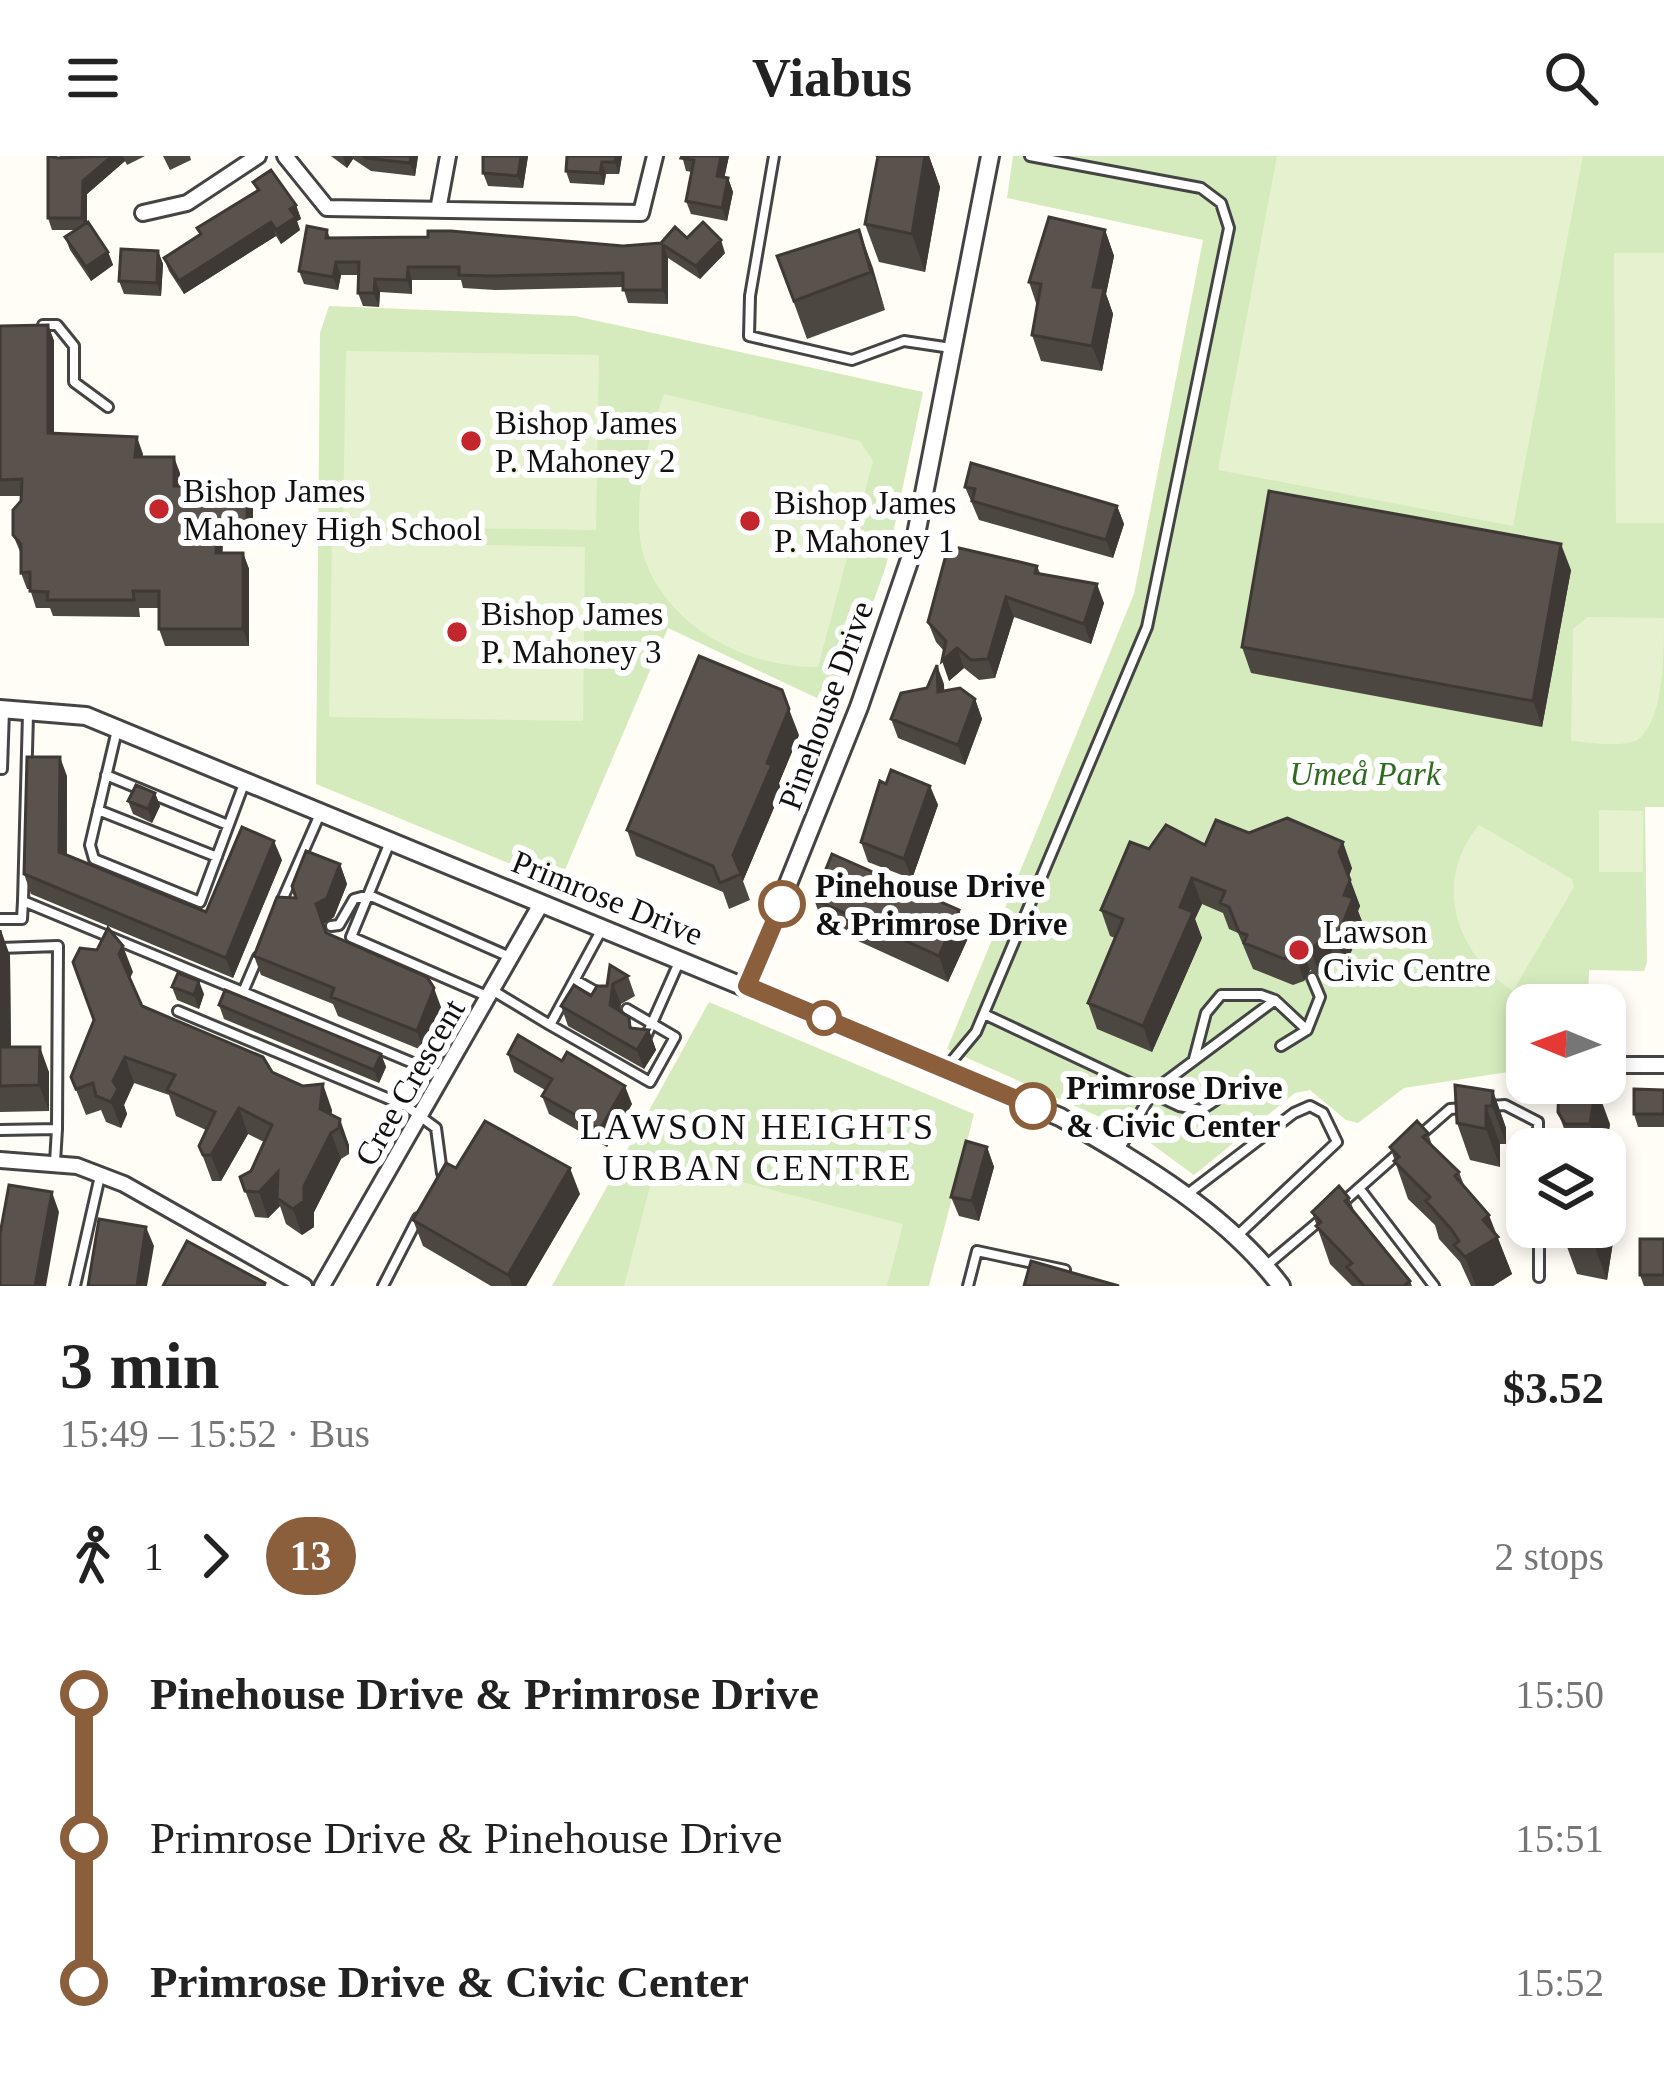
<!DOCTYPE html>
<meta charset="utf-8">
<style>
:root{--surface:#fff;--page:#f6f6f6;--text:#222;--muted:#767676}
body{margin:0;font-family:"Times New Roman",serif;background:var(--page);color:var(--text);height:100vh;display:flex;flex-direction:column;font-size:45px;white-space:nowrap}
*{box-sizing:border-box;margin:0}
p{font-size:39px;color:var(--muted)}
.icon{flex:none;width:66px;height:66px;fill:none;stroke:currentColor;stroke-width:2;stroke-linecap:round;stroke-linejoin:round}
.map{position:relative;height:1130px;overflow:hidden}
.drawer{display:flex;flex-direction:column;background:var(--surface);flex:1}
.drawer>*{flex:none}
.badge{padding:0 24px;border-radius:39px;font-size:42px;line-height:78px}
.needle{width:78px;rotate:271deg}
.tools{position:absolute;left:1506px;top:828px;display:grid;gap:24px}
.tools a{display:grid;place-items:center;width:120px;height:120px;border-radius:24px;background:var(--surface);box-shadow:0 6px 18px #0003;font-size:60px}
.map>.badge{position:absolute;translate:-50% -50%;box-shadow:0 0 0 6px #fff}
.legs{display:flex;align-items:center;gap:18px;height:132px;padding:0 60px;font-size:39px}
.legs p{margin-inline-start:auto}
.headline{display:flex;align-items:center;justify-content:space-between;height:204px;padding:0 60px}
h1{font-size:66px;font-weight:800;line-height:90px}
ul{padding:0 60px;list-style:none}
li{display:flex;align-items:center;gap:42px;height:144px;font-size:45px}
li i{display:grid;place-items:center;width:18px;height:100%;margin:0 15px;background:currentColor}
li i::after{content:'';width:30px;height:30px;margin:-15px;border:9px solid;border-radius:50%;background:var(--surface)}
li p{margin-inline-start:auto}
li:first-child i{background:linear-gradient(#0000 50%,currentColor 0)}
li:last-child i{background:linear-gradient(currentColor 50%,#0000 0)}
header{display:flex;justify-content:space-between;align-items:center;height:156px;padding:0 60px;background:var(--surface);font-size:54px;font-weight:800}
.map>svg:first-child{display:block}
.green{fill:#d5ebbd}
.pitch{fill:#e6f2cf}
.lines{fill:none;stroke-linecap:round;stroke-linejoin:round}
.service-casing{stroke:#444;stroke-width:14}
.minor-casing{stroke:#444;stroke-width:20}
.tertiary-casing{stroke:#444;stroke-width:22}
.service{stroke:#fff;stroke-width:8}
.minor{stroke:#fff;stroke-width:14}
.tertiary{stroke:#fff;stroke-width:16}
.wall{fill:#4d4742}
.shaded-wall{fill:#3f3936}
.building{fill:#5a524d;stroke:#3f3936;stroke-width:3}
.line-1-casing{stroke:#fff;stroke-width:27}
.line-1{stroke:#8b5e3c;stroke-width:18}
.poi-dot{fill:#c4262e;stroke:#fff;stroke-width:4.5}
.stop-1-dot{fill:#fff;stroke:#8b5e3c;stroke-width:6}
.labels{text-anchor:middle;stroke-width:12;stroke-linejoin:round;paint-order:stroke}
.poi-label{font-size:33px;fill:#111;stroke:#fff;text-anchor:start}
.street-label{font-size:33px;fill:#111;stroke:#fff}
.park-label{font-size:33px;font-style:italic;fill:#2f6b1f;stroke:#fff}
.stop-label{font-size:33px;font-weight:bold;fill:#111;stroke:#fff;text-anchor:start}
.neighbourhood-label{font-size:36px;letter-spacing:3px;fill:#111;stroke:#fff}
</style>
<header><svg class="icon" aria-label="menu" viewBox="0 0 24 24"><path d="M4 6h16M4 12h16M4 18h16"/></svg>Viabus<svg class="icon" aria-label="search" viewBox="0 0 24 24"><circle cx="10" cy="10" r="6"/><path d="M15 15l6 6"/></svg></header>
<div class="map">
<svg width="1664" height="1130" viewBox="0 0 1664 1130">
<rect width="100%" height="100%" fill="#fffdf5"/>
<path class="green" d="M1013,0h651v651h-19l2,155 -3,9 -55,-1 -1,35h-61v64l-123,19 -46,35 -12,-3 -36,-30 -15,3 -101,82 -56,-41 -191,-85 187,-455 69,-354 -196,-42z
M329,150l246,10 348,76 -37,174 -50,141 -168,-79 -109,256 -243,-100 4,-451z
M709,846l265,112 -45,172h-377z"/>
<path class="pitch" d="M1277,0h306l-70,370 -295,-56z
M1664,97v270h-48l-2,-270z
M346,195l253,4 -3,175 -253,-4z
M664,238l196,47 13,20 -55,206c-70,1 -148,-38 -173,-107 -16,-45 3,-123 19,-166z
M332,386l253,5 -2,174 -254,-4z
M1588,461l76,1c0,36 0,104 -27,122 -17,8 -47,2 -66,1l2,-112z
M1599,654l44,1v61h-44z
M1479,669l93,54 2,8 -61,104c-58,-38 -81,-110 -34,-166z
M657,1004l246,64 -16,62h-263z"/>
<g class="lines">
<g class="service-casing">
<path id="service" d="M774,0l-24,140 -1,40 103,24 52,-19 47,7
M43,169h14l17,21v36l34,25
M28,558l-5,187 220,91
M117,574l-27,115 4,14 106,43 45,-121
M2,613l2,-59
M106,619l122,50
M98,654l119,47
M390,686l-39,95 138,60
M280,749l40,-91
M0,763h22l1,-18
M331,770l8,-1 15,-26 15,-4 141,62
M0,792l58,-2 -1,183
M258,801l-15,35 201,84
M575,824l27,15
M492,834l58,35 52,-96
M1275,844l32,30 -26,16
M178,855l228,95 30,22 6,45
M984,858l195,92 22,4 15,-10
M550,869l100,57 25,-45 -48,-28
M1307,874l13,-33 -8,-19
M645,883l35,-79
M946,912l30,-36 171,-405 82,-399 -8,-25 -20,-15 -171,-32
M1491,950l14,-1 33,17v27
M0,974l57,-1 -2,33
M1418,981l32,-28 14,-1
M1119,994l34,-59 122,-91 -14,-5h-40l-15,18 -12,46
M1359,1032l75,98
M1189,1037l105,-80 16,-7 13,7 14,29 -99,93
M1341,1048l61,-54
M1539,1071v50
M1267,1109l57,-48
M75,1130l25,-110
M383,1130l35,-68
M968,1130l9,-35 88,19"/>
</g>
<g class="minor-casing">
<path id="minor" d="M285,0l42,52 314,5 14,-57
M438,54l10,-54
M143,57l44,-10 71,-47
M1605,909h59
M0,1004l77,6 47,18 180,102
M322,1130l219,-382"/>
</g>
<g class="tertiary-casing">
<path id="tertiary" d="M0,553l86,7 974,401c81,47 164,94 221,169
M747,830l112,-279 54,-157 77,-394"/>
</g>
<use href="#service" class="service"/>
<use href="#minor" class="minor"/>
<use href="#tertiary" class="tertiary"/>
</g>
<path class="wall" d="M60,0h85l-18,9 -2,-4 -38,33v28l21,30 5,13 -22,16 -21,-31 -5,-13 10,-7h-23l-4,-12z
M163,0h27l1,4 -21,10z
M331,0h87l-3,20 -44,-5 -18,-12 -6,9z
M528,0l-5,32 -35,-2 -5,-13z
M622,0l-3,18h-13l-2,11 -34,-2 -4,-12z
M682,0h47l-5,22h4l5,14 -6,29 -36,-7 -5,-13 6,-29 -6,-1z
M875,0h54l11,31 -15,85 -46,-10 -14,-38 13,-66z
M253,26l43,23 5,14 -4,2 3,9 -19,14 -5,-8 -92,58 -15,-23 -5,-13 36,-23 -3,-7 60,-37z
M327,74l3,8 293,8 38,-3 26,-5 38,15 -25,26 -32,-21v46l-40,-1 -5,-16 -128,3 -32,-2 -2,-8h-49v14l-32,-2 -1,15 -16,-1 -5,-13 1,-18h-18l-3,15 -34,-6 -5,-13z
M859,74l26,80 -78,29 -30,-83z
M1105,74l9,26 -8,38 7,20 -11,57 -61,-10 -9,-26 5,-29 -8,-24z
M158,95l5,13 -2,32 -37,-2 -5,-13z
M48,169l6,16v92l83,4 5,20 38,16v13l67,2 6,17v36h-30l-1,12h21l6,16v77h-84l-6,-17v-21h-20l1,9 -87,-1 -3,-8h-14l-6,-19h-3l-6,-16v-19l-8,-19 8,-39h-21v-170z
M965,331l152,19 7,18 -11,34 -134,-38z
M1037,410l3,7 64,30 -13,41 -77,-27 -19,61 -16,2 -15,-12 -15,13 -5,-30 -8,-9 -8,-20z
M1571,414l-29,157 -291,-54 -9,-26z
M944,528v7l31,8 7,20 -17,46 -67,-27 -7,-19z
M799,579l-20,48 2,8 -38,90 7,19 -21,9 -6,-17 -87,-36 -9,-26z
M67,620v78l139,58 76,-52 -49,118 -202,-84 -7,-20z
M886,628l44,2 8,19 -26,74 -44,-17 -7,-20z
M155,637l5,13 -8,17 -19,-9 -5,-13z
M1249,677l103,35 -3,8 11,30 -2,5 5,13 -18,42 -9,-3 -16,12 -10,-5 -6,11 -11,4 -40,-16 -15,-36 -9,-4 -6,-16 -21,-9 -7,15 7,19 -50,114 -55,-23 -9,-26 27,-65 -5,-2 -9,-26 48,-61 56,-4z
M340,708l7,20 -13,33 -11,7 3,9 115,74 -17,44 -86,-35 -5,-12 -72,-29 -7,-19 42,-58z
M814,743l155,37 -21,46 -125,-57z
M0,774l10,26 1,91 38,25v39l-49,1z
M133,816l-3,6 12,28 130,66 60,38 -1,5 18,30v9l-8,5 -27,53v15l-12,8 -16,-11 -6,-18 -12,12 -13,-1 -15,-40 11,-6 13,-29 -16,-8 -27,47h-9l-13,-35 7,-16 -30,-14 -7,-21 -35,-12 -10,22 3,9 -6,14 -15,-6 -5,-12 -15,5 -15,-38z
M628,820l7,20 -14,8 -2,7 14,17 16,2 7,20 -12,19 -76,-43 -7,-20 30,-10z
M172,831l32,7 -5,15 -22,-9z
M219,849l162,49 5,13 -7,16 -155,-64z
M508,898l54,7 70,43 -25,43 -58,-33 -7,-18 3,-6 -31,-18z
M1664,934v37h-26l-4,-13z
M1493,935l13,37v16h-6v23l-30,-7 -13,-37z
M1558,956l52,12 -5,25h-46l11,-4z
M1428,977l4,12 27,27 6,16 31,46 16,40 -19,12h-22l-11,-24 -21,-23 -4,-14 -27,-26 -18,-52z
M987,991l7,20 -15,54 -20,-5 -8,-19z
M456,1012l124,26 -54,92h-35l-68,-40 -10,-26z
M1349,1042l6,15 55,68 2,5h-60l-22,-22 -18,-52z
M1605,1064l8,22 -6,38 -30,-6 -14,-38 42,-9z
M1664,1083v47h-20l-4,-11z"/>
<path class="shaded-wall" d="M112,0h11l2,5 -38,33v36l-5,-12 1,-37z
M343,0h9l1,3 -6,9z
M411,0h7l-3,20 -5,-13z
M521,0h7l-5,32 -5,-12z
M616,0h6l-3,18 -4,-12z
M721,0h8l-7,33 -5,-13z
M925,0h4l11,31 -15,85 -13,-38z
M602,6l4,12 -2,11 -4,-12z
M728,22l5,14 -6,29 -5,-13z
M296,49l5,14 -4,2 3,9 -19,14 -5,-14 14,-21z
M271,66l5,14 -92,58 -5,-13z
M859,74l14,38 12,42 -14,-38z
M1105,74l9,26 -8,38 7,20 -11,57 -10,-25 1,-59z
M721,84l4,13 -25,26 -4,-13z
M663,89l5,13v46l-5,-14z
M158,95l5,13 -2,32 -4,-13z
M108,96l5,13 -22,16 -5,-14z
M336,106l5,13 -3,15 -5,-13z
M408,111l4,13v14l-5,-14z
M375,123l5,13 -1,15 -5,-14z
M48,169l6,16v109l-6,-17z
M137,281l6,17 -2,20 -6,-17z
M174,301l6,16v30l-6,-17z
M247,332l6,17v36l-6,-17z
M1117,350l7,18 -11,34 -7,-18z
M217,368l6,17 -1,28 -6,-16z
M1561,388l10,26 -29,157 -9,-26z
M243,397l6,16v77l-6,-17z
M1097,428l7,19 -13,41 -7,-20z
M1006,441l8,20 -19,61 -7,-19z
M957,492l7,20 -15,13 -7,-20z
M937,509l7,19 1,28 -7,-20z
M975,543l7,20 -17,46 -7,-20z
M789,553l10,26 -20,48 2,8 -38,90 -10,-26 34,-92z
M60,601l7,19 -1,95 -7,-19z
M930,630l8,19 -26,74 -8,-20z
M155,637l5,13 -8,17 -4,-14z
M274,685l8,19 -49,118 -7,-20z
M1343,686l9,26 -4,10 -9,-26z
M340,708l7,20 -13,33 -11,7 -7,-20z
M1192,722l10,26 -7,15 7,19 -50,114 -9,-26 37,-119z
M1350,724l10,26 -2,5 5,13 -18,42 -9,-26 8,-45z
M959,754l10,26 -21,46 -9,-26z
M1,774l9,26 1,117 -10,-26z
M1327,781l9,26 -16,12 -10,-26z
M1300,788l10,26 -6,11 -9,-26z
M123,790l10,26 -4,8 -10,-26z
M199,825l5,13 -5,15 -5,-14z
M613,828l8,20 -4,21 -7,-20z
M434,832l7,19 -17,44 -7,-20z
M649,874l7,20 -12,19 -7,-19z
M40,891l9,25v39l-10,-26z
M381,898l5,13 -7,16 -5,-13z
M125,901l9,26 -10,22 3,9 -6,14 -10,-26 2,-21z
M323,928l9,26 -3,25 -9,-26z
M625,930l7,18 -25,43 -7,-18z
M1596,930l14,38 -5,33v-8h-6l-9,-25z
M1493,935l13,37v16l-14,-38z
M1486,950l14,38v23l-14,-38z
M239,952l9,26 -27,47 -10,-26z
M340,963l9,26v9l-10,-26z
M331,977l10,26 -27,53v15l-12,8 -9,-26z
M987,991l7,20 -15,54 -7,-20z
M570,1012l10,26 -54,92h-14l-4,-11z
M278,1016l-1,26 3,8 -12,12 -9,-26z
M1605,1017l5,14v15l-5,-13z
M52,1036l7,20 -13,74h-11z
M1489,1059l23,59 -19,12h-17l-11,-29 18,-37z
M1605,1064l8,22 -6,38 -14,-38 2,-15h10z
M146,1071l8,19 -7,40h-10z"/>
<path class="building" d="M48,0l10,2 54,-2 -29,25 -1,37h-34z
M363,0h48l-1,7 -44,-5z
M483,0h38l-3,20 -35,-3z
M567,0h49l-1,6h-13l-2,11 -34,-2z
M682,0h39l-4,20 11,2 -6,30 -36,-7 8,-41 -13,-2z
M878,0h47l-13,78 -47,-10z
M271,14l25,35 -6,4 6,8 -20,13 -5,-8 -92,59 -15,-23 37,-24 -4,-6 62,-38 -6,-8z
M1049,61l56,13 -12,57 11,1 -12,58 -60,-11 9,-51 -12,-2z
M88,66l20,30 -22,15 -21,-30z
M703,66l18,18 -25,26 -33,-21v45h-40v-17l-132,3 -32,-1v-8h-51l-1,13 -32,-1 -1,14h-16l1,-31h-23l-3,15 -34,-6 8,-45 20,4 -1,8 102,-1v-6h23l172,15 38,-3 14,-16 12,11z
M859,74l12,42 -77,29 -17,-45z
M121,93l37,2 -1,32 -38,-2z
M48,169v108l89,4 -2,20h39v29l73,2v36h-30l-1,29h27v76h-84v-38h-26l1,9h-87l1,-8 -18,-1v-19l-9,1v-29l-8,-9v-25l8,-9 1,-22 -22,1v-154z
M971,307l146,43 -11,34 -134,-39 3,-12 -10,-2z
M1269,335l292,53 -28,157 -291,-54z
M959,392l78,18 -2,7 62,11 -13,40 -78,-27 -18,62 -17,1 -14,-12 -15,13 4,-20 -18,-19 19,-71 10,2z
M699,500l83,34 7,19 -22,54 5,2 -39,90 8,19 -21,9 -7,-17 -86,-36z
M937,509l1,27 22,-4 15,11 -17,46 -67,-26 10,-26 26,-5z
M27,601h33l-1,95 147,60 36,-85 32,14 -48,117 -202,-84z
M891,614l39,16 -26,73 -43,-17 19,-61 6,3z
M136,629l19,8 -7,16 -20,-8z
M1287,662l56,24 -4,10 11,28 -6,15 9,3 -17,42 -9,-3 -17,12 -10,-5 -5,11 -11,4 -40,-16 3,-8 -8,-3 -10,-25 -9,-4 5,-12 -33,-13 -12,29 13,5 -50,114 -55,-23 35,-84 -22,-9 29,-68 19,7 17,-24 39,20 11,-25 33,13z
M306,695l34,13 -13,34 -11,6 10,29 101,44 7,11 -17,43 -86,-34 3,-9 -80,-32 23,-59 19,1 -4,-12z
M832,698l127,56 -20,46 -125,-57z
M108,772l15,18 -4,8 23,52 121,51 9,15 31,14 20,-2 -3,25 20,10 -1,9 -8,5 -27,53v15l-11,8 -16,-11 1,-26 -19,20 -14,-1 -5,-14 11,-6 21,-46 -33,-17 -28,47h-8l-4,-9 16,-34 -48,-22 8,-15 -50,-18 -12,24 5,8 -7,13 -15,-6 -3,-13 -17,6 -5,-12 23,-57 -21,-58 7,-14 17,2z
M0,774l1,117h39l-1,38 -39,1z
M610,809l18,11 -15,8 -3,21 19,12 1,11 19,2 -12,20 -76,-44 13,-21 17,11 6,-10h10z
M178,817l21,8 -5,14 -22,-8z
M225,834l156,64 -7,16 -155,-65z
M518,879l44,26 5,-9 58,34 -25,43 -58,-33 10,-17 -44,-25z
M1559,927l37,3 -6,38h-25l-7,-12z
M1455,929l38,6 -1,15h-6v23l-29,-6z
M1634,933l30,1v24h-30z
M485,965l85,47 -62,107 -95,-55 33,-57 10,5z
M1417,965l11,12 -5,4 36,35 -4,4 34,39 -6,5 15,17 -33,20 -11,-12 5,-4 -8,-12 -25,-28 4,-4 -36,-36 5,-4 -9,-10z
M966,985l21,6 -15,54 -21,-4z
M1558,987l38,6h-37z
M9,1029l43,7 -17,94h-35v-52z
M1339,1030l10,12 -4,3 65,80 -6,5h-40l-17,-19 5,-4 -36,-37 5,-4 -9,-10z
M99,1063l47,8 -9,59h-49z
M1563,1071h32l-2,15 -30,-6z
M1640,1083h24v36h-24z
M187,1085l78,42 -1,3h-101z
M1031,1105l88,25h-95z"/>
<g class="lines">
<g class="line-1-casing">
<path id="line-1" d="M782,748l-35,82 286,120"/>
</g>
<use href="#line-1" class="line-1"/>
</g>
<g class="poi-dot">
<circle cx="471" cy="285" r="12"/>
<circle cx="159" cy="353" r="12"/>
<circle cx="750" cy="365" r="12"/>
<circle cx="457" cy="476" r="12"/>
<circle cx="1299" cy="794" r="12"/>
</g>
<g class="stop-1-dot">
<circle cx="782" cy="748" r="21"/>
<circle cx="824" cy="862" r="15"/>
<circle cx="1033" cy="950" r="21"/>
</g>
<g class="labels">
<g class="poi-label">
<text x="495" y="278">Bishop James<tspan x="495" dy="38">P. Mahoney 2</tspan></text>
<text x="183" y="346">Bishop James<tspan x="183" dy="38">Mahoney High School</tspan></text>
<text x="774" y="358">Bishop James<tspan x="774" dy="38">P. Mahoney 1</tspan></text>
<text x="481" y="469">Bishop James<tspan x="481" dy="38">P. Mahoney 3</tspan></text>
<text x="1323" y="787">Lawson<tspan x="1323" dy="38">Civic Centre</tspan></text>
</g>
<g class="street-label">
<text transform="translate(825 549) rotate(-70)" y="12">Pinehouse Drive</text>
<text transform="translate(608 741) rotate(22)" y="12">Primrose Drive</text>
<text transform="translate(409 926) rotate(-60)" y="12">Cree Crescent</text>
</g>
<g class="park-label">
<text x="1365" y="629">Umeå Park</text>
</g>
<g class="stop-label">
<text x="815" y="741">Pinehouse Drive<tspan x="815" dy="38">&amp; Primrose Drive</tspan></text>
<text x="1066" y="943">Primrose Drive<tspan x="1066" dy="38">&amp; Civic Center</tspan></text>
</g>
<g class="neighbourhood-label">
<text x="758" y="983">LAWSON HEIGHTS<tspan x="758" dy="41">URBAN CENTRE</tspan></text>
</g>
</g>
</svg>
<div class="tools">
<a><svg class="needle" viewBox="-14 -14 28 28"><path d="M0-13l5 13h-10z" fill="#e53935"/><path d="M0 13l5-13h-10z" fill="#767676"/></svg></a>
<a><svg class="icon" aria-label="layers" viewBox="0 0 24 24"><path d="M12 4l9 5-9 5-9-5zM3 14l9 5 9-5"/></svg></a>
</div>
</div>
<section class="drawer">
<div class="headline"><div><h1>3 min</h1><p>15:49 – 15:52 · Bus</p></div><b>$3.52</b></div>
<div class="legs"><svg class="icon" aria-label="walk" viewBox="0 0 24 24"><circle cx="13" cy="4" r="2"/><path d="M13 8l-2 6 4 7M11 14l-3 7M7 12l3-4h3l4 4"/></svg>1<svg class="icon" aria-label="forward" viewBox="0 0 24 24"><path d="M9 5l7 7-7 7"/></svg><b class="badge" style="background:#8b5e3c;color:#fff">13</b><p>2 stops</p></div>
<ul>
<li><i style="color:#8b5e3c"></i><b>Pinehouse Drive &amp; Primrose Drive</b><p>15:50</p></li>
<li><i style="color:#8b5e3c"></i><span>Primrose Drive &amp; Pinehouse Drive</span><p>15:51</p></li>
<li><i style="color:#8b5e3c"></i><b>Primrose Drive &amp; Civic Center</b><p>15:52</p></li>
</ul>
</section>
